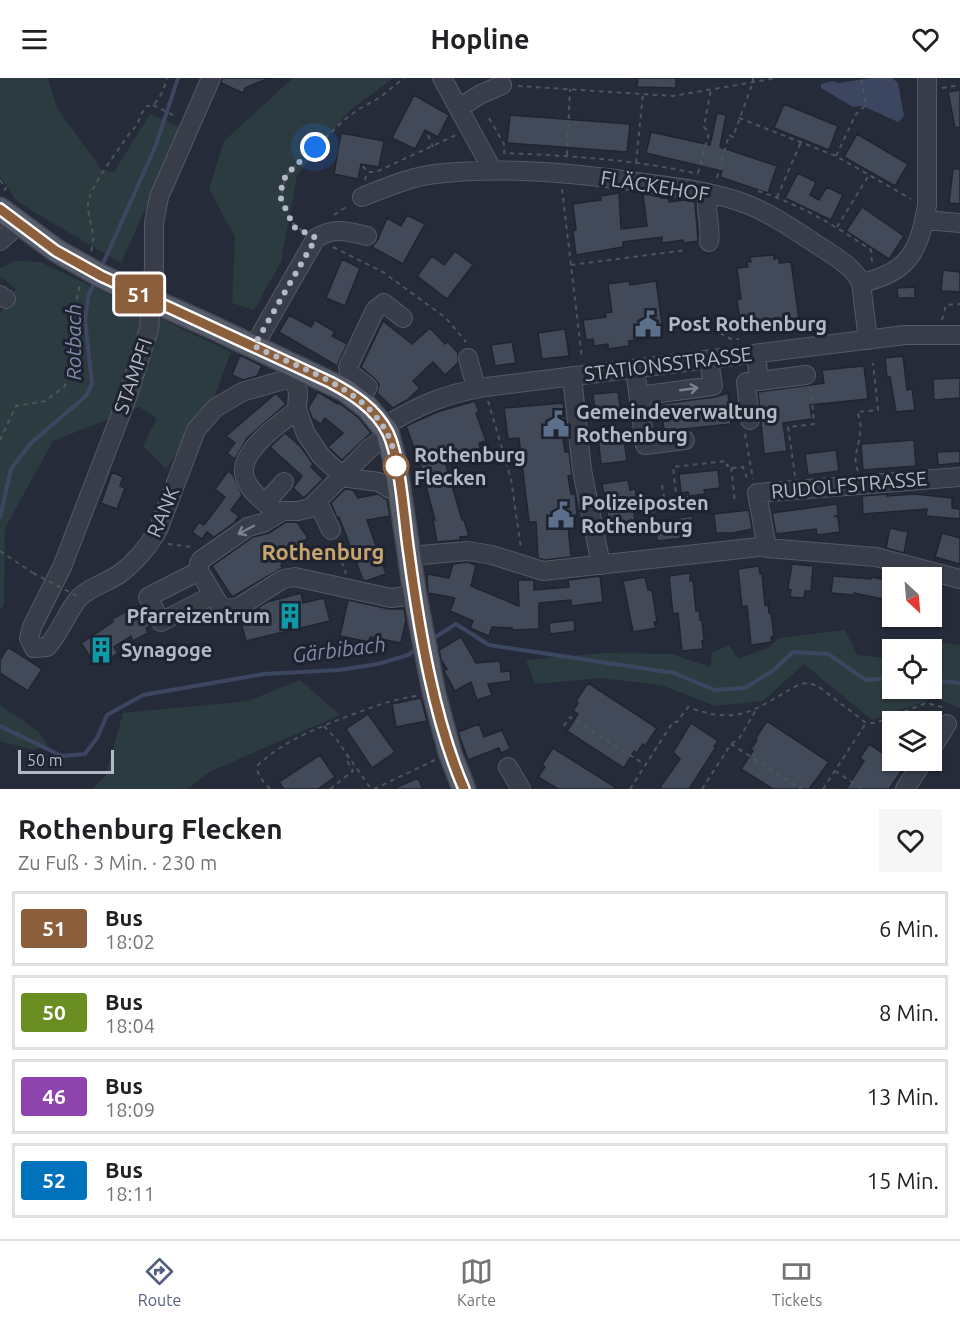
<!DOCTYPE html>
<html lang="de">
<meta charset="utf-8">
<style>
:root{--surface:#fff;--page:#f6f6f6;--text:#202124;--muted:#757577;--line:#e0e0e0;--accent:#545e7e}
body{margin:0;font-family:Ubuntu,sans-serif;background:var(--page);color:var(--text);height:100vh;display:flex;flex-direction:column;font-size:22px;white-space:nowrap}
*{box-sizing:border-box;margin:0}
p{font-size:20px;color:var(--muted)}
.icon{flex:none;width:33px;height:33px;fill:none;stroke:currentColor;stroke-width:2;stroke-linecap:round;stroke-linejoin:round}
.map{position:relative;height:711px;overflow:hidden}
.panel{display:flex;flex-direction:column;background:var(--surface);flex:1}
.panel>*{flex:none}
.badge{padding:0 12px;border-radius:4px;font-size:21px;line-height:39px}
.needle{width:39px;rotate:154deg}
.controls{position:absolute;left:882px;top:489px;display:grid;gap:12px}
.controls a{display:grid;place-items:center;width:60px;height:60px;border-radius:0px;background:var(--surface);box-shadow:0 2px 4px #0004;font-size:30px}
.scale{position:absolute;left:18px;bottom:15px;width:96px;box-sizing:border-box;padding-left:6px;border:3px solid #b5b9c6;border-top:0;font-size:16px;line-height:21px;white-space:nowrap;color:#b5b9c6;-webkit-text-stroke:4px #1e232f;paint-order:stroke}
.you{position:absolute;width:30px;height:30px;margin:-15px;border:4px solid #fff;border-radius:50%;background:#1a73e8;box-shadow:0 0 0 9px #1a73e833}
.map>.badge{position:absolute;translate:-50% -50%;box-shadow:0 0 0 3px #fff}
.round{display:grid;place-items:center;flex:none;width:63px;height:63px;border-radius:0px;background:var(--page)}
.headline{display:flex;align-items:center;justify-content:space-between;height:102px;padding:0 18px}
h1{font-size:28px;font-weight:700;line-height:45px}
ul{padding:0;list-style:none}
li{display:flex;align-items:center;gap:18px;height:75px;margin:0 12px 9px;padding:0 6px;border:3px solid var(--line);border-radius:0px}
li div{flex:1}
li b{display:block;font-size:22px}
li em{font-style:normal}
li .badge{min-width:66px;font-weight:700;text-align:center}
header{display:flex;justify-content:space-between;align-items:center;height:78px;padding:0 18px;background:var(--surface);font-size:27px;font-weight:700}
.menu{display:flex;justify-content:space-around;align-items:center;height:84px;border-top:2px solid var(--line);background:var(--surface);font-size:16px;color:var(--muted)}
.menu a{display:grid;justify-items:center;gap:3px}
.menu .on{color:var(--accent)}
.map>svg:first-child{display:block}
.green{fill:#2c3b3f}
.water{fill:#3d4661}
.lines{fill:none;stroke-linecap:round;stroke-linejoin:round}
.stream{stroke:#3d4661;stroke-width:4}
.building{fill:#424959;stroke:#202531;stroke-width:1.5}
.minor-casing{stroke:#545965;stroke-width:20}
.major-casing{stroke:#424753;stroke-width:25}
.path{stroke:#49575c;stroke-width:2;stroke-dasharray:4.5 4.5;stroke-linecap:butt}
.minor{stroke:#393d4a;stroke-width:18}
.major{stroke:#575c6a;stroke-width:22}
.major-bridge-casing{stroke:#424753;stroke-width:25;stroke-linecap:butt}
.path-bridge{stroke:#49575c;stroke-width:2;stroke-dasharray:4.5 4.5;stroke-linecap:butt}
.major-bridge{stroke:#575c6a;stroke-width:22}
.oneway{stroke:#7d818e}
.line-casing{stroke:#fff;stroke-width:14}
.line{stroke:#8b5e3c;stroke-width:9}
.walk{stroke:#b5b9c6;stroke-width:6;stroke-dasharray:0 10.8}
.stop-dot{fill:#fff;stroke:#8b5e3c;stroke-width:3}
.labels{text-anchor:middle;stroke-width:6;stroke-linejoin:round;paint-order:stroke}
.street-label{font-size:20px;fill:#b5b9c6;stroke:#1e232f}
.poi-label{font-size:20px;font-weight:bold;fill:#b5b9c6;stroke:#1e232f;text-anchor:start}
.stop-label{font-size:20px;font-weight:bold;fill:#b5b9c6;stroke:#1e232f;text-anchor:start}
.water-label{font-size:21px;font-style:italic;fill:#808baa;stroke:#1e232f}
.quarter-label{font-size:22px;font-weight:bold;fill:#c8a36d;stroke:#1e232f}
</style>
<header><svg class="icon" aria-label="menu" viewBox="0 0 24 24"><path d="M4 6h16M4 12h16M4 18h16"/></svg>Hopline<svg class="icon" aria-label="heart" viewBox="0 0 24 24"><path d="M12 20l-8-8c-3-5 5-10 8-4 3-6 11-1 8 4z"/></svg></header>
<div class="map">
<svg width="960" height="711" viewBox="0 0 960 711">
<rect width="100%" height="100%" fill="#262b3a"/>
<path class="green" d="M0,0h48l9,30 45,62 12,2 36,-58 32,14 -61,135 -82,-48 -23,-15 -16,-24z
M293,0h101l-44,32 -53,65 -16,87 -27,48 -22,-7 3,-66 -26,-48 15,-48z
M15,183l25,1 191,90 -18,48 -47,69 -23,-23 14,-28 -18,-11 -86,34 -48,87 -1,77 -4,4v-296l16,-24 -16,-13v-8z
M845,552l12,25 35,4v29h40v-38l-22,-1 12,-9 38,5v63l-26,-10 -62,22 -68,-56 -41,37 -48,5 -54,-21 -61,-7 -65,6 -9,-24 79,-7 67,1 38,13 2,-14 17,-8 9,14 30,-11 11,-10z
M300,602l40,35 -129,56 -24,18h-96l14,-12 18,-64 125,-12z
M0,627l39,27 9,13 -15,5 -33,-9z"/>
<path class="water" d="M872,0h20l6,5 6,33 -6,6 -35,-16 -10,1 -32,-19v-4l12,-3 5,2z"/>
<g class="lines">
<path class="stream" d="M102,188l54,-121 22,-67
M0,439l11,-48 20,-26 55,-47 6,-12 -7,-65 4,-25 6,-13
M432,561l24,-15 33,21 185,28 41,17 30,-2 29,-18 19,-18 35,2 38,26 26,-2
M932,602l28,3
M0,648l62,30 23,-2 12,-16 10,-23 36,-20 121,-21 75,-4 39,-6 30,-9 10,-7"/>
</g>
<path class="building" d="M222,0h47l-24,10 -2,5 -22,-10z
M638,0h38v10l-39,-1z
M960,12v37l-5,1 -7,-36z
M414,17l35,20 -11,22 -13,-7 -10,19 -23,-11z
M784,26l54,22 -9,24 -55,-22z
M717,35l9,2 -6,32 57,19 -9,27 -48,-16 2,-6 -76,-18 5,-21 59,13z
M510,37l120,9 -3,28 -120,-9z
M341,55l43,8 -5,26 -18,-3 -3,15 -24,-5z
M857,56l51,30 -13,22 -51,-29z
M953,91h7v35l-11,-1z
M798,95l18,9 -6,13 9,5 8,-13 16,8 -12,25 -46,-22z
M619,115l2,36 26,-3 -4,-32 18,3v1h7l1,4 15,-2 11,2 3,39 -14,2 -1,-3 -21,3v-6l-39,5v5l-47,8 -3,-24 3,-1 -3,-26 28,-4 -1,-4z
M862,129l42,29 -15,23 -43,-28z
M407,137l18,9 -22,40 -31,-17 6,-8 9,-21 14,8z
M455,173l18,14 -26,34 -30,-23 15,-20 12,9z
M774,177v4l5,-1v5l12,-1 9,65 -58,8 -5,-35 4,-1 -4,-31 11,-1 -1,-5h4l-1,-5z
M342,181l18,9 -15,38 -19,-8z
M943,192l17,2v20l-19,-1z
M629,203l1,4 26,-4 7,49 -6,1 1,6 -29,4v5l-21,3v-5l-14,2 -1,-7 -7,1 -3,-20 23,-3 -1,-4 7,-1 -4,-28z
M915,209v11h-17l-1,-10z
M289,237l22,12 4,-7 20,12 -3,4 15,8 -10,22 -58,-34z
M383,243l29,23 18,-16 15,16 3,-2 10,11v10l-13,12 -12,-13 -20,19 7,7 -13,12 -14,8 -16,-15 2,-9 -4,-5 -14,-12z
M565,251l4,27 -27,3 -4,-26z
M512,264l4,21 -21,3 -4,-21z
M240,277l22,11 -5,10 -14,4 -11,-5z
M903,278l4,34 5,-1 3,21 -19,2 -6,-35h-3l-2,-19z
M864,288l4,33 -58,6 2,14 -29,4 4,28 -23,3 -6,-62 66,-9 -2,-13z
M960,300v20l-26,2 -1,-21z
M318,314l20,12 1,-1 19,14 13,16 -29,27 -14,-13 15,-14 -18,-15 -4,6 -9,-6 -4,-10z
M618,314l3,22 -25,3 -3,-23z
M728,315l3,31 -67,7 -3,-27 54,-7z
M275,316h2l9,10 -39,34 -12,21 -8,-6 8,-10 -9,-7z
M475,323l4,11 -3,1 10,28 -7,2 5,20 -17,3 -2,-7 -19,6 16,55h2l5,16 -9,1v3l-23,2 -4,-22h2l-12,-45h1l-18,-49 31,-14z
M563,325l4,29h-5l3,20h4l3,23 -4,1 3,18h4l2,22 -5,1 1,8 -5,1 3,31 -27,3 -6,-2 -2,-36h-7l-10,-84 -11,1 -4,-31z
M285,355l16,14 12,17 -2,3 12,12 -19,19 -11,-10 9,-12 -32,-29z
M623,355l4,28 -26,3 -3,-28z
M914,362l2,26 -53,4 -2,-26z
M836,372l3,21 -31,4 -3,-21z
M960,373v12l-22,2 -1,-13z
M718,392l2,18 -16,2 1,4 -16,2 -1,-4 -7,1 -2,-19z
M228,393l5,4 9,20 -11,15 8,6 -5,7 -20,14 -7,-5 -5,7 -10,-7 7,-10 5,3 21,-28 -10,-8z
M112,394l11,5 -3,9 5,2 -8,21 -16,-6z
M628,402l2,10 5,-1 4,24 -5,1 2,11 -26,5 -8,-46z
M345,411l8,1 5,8 20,-4 9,6 3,16 -23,4 19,54 -20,7 -3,-1 -24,-63 -2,1 -6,-15z
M887,416v2l28,-2 37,4v10l8,1v10l-34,-3 1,-7 -64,5 -1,-18z
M837,426l1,12h-4l4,1 2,15 -23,3 -1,-6 -40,5 -4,-21z
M749,432l3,19 -19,4h-17l-2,-19z
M692,438l3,21 -38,4 -2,-20z
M286,444h11l11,16 -4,3 3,6 -26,18 1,3 -50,29 -20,-31 41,-29 16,-4z
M890,450l18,4 -4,21 -18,-5z
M942,455l18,5v26l-25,-7z
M467,484l9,3 -5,21 48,20 -1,-26h16v10l35,-3 -1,-7 32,-4 3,26 -32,4v-6l-32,3v26l-27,1v-2l-20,-1 -3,9 -19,-8 3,-7 -23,-10 5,-13 -27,-5 -1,-19 22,4 4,-14z
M792,486l21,2 -2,25h-6l-1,7 -14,-1 1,-7 -3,-1z
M759,488l1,8h2l3,31 3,-1 1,9h2l3,23 -3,1 1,5 -21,3 -4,-39 -5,1 -4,-38z
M690,495v8l3,-1 3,31h3l1,9h2l2,20 -2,1 1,8 -21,2 -4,-38 -5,1 -4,-38z
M833,498l38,3v-2l20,4 -4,19 -33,-7v2l-23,-2z
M645,499l3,13h4l5,32h-3l2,6 -23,4 -10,-51z
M301,515l2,10 21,-5 6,23 -84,20 -6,-22 21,-6 -2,-6 8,-5z
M348,522l41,9h15l2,11 -5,23 -31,-6 -1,5 -29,-6z
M139,527l11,21 -4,2 2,5 -15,8 -2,-5 -17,11 4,6 -21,14 -16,-24 32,-21 -1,-3z
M574,542l1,11 -25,3 -1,-11z
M461,559l15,26 24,-2 1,11 9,-1 1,10 -23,3 4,11 -15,5 -6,-18 -16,9 -11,-20 3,-2 -6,-9 -2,-10z
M8,569l34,22 -14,22 -28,-18v-13z
M588,605l69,45 -12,18 -2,-2 -6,9 -3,-2 -10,17 -57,-37 11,-17 -5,-3 5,-8 -2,-2z
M421,620l6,23 -31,6 -4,-23z
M368,636l27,38 -23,16 -26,-39z
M767,643l62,41 -20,27h-36l-32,-20 12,-18 -2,-2 6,-9 -1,-2z
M691,645l27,18 -4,5 2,1 -27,42h-30l21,-30 -7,-7z
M479,646l5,13 18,-7 8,19 -9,4 -2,-5 -31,12 -10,-28z
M869,666l23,15v1l10,4 -3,4 3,2 -13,19h-43l18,-28 -4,-3z
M553,670l65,41h-60l-20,-12 7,-10 -3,-2z
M320,677l15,22 -17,12h-34l-5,-7z
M418,700l5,11h-30z"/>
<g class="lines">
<g class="minor-casing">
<path id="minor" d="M211,0l-52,119 -5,26v44l-5,62 -22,69 -65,169 -30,60 -3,11 5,10 13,-1c13,-14 19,-33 31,-48 7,-9 29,-17 40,-24 17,-12 30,-28 40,-45l38,-100 19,-22 27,-16 52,-15 6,-8
M442,0l51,93
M459,30l22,-14 21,-9
M708,116c-4,16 4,32 1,48
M362,119c23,-9 48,-20 73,-23 69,-8 141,-1 209,9 31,4 63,8 94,18 27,9 51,25 75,41 16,11 40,23 48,41l7,57
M925,142l35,3
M0,163l19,-17
M861,205c47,-10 59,-32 66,-78v-127
M0,217l6,4
M254,268l62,-108c19,-11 31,-7 51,-2
M756,276l3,27 47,-6
M468,280l8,30
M635,291l10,76 40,-5
M572,298l10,94 19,95
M294,299l4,15 -1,18 9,24 15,22 16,15
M639,318l74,-10 -4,-26
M358,321l10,-12 -19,-15 -1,-5 27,-57 9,-7 19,15
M750,342l-4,-38 13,-1
M384,348c36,-21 60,-32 102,-39l419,-52h55
M381,362l-11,8 -60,60 -12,3h-15l-20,12 -15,4 -47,33 -2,3v8l21,35 7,3 12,-2 44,-28 12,-2 96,21 24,-3
M341,399l38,5 11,7
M960,399l-203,16 10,55 109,9 84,22
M317,423l14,29
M266,424l18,-20
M278,435c-12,-10 -31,-22 -34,-39 -3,-25 37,-51 53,-64
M409,478l59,-5 24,4 51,16 216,-24
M199,493l-51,26 13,25 52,-27
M932,670l15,-24
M508,689l13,22
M905,711l19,-29"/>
</g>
<g class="major-casing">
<path id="major" d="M0,131l57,42
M101,198l48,23
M212,249l133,63 22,17 20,24 9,35 19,129 19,98 16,60 14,36"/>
</g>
<path class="path" d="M518,8l155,10 104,-18
M942,10l18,-3
M153,27l24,12
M489,40l16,28 -1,7c65,3 130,6 194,21
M739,40l97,38 75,43
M428,57l5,12
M567,77l3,-66
M836,78l20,-42 10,-9 -5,-27
M636,85l7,-69
M363,88l4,6h9l80,-37
M698,95l11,-40 -5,-6 7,-38
M717,100l12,-43 4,2 20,-55v-4
M0,102l6,8 -3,4
M365,102l2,-8
M562,111l20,170
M758,113c41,13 78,35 113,59l1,13
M777,119l24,-55
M334,137l15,-10
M837,149l32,-52
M303,153c-20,-10 -27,-40 -14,-59l53,-50 15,-12 22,-12 25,-20
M333,169l50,25 63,46 20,24
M91,173c6,-20 -3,-28 -3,-46 0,-17 33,-58 43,-74 9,-6 7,-13 13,-21 4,-7 2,-2 8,-5 8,-4 13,-19 15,-27
M571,187l116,-15
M942,242l4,-15 14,-1
M798,253l15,-2
M720,255l11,6h8
M488,323l23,78 10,69
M745,356l8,45
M0,362l16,-34 29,-5 19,-14 5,-10 3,-10 4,-65 4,-17
M732,390l11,-1 5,14
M858,393c-9,-17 10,-36 -1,-59l21,-2 -5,-47
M795,398l-7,-49 26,-3 -3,-35
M662,407l4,24
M697,427l-14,-11h-7l-3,-27 53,-6 1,5 4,-1 4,38
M651,434l46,-7
M168,466l24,3
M336,467l10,29
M0,473l33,22
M324,648l13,14 34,49
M564,648l6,-9 74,47
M731,666l70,45
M835,693l28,18
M270,711c-6,-7 -15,-15 -12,-24 27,-25 59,-37 93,-50 22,-8 42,-16 66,-19
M330,711l23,-18 -7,-12 1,-3
M374,711l61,-29
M630,711l43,-67h4l11,-15c54,20 67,1 112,-23l8,-1 10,3 48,37h9l51,-20 20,5
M702,711l29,-45 9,-7 16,-27
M823,711l43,-66"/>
<use href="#minor" class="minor"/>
<use href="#major" class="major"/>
<g class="major-bridge-casing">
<path id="major-bridge" d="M57,173l44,25
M149,221l63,28"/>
</g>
<path class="path-bridge" d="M33,495l46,24"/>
<use href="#major-bridge" class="major-bridge"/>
</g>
<defs><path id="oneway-shaft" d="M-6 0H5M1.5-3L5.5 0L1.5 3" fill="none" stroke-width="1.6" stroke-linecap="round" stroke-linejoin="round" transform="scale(1.5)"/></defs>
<g class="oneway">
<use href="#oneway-shaft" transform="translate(689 311) rotate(-8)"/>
<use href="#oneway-shaft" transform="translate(246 452) rotate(152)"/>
</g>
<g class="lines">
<g class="line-casing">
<path id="line" d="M0,131l56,42 45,25 229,106c23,12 46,27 58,51 13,28 16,89 21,121 10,75 25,166 55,235"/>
</g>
<use href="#line" class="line"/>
<path class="walk" d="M315,69l-26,25 -7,10 -1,17 13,28 22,11 -62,108c54,27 137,48 142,120"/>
</g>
<defs>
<g id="civic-bare" transform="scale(2.07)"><path d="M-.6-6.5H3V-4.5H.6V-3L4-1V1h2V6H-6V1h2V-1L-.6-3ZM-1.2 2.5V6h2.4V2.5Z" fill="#5c6f8a" stroke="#1e232f" stroke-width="2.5" paint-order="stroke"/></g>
<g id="building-bare" transform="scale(2.07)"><path d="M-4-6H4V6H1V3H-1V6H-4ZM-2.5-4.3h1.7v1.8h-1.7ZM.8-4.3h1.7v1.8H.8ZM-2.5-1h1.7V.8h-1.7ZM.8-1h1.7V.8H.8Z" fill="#0f9aa8" stroke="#1e232f" stroke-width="2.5" paint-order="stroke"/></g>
</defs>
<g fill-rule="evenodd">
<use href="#civic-bare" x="648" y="246"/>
<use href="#civic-bare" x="556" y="346"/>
<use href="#civic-bare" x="561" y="437"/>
<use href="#building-bare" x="290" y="538"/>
<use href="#building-bare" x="101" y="572"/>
</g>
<circle class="stop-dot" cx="396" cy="388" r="12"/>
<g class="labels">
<g class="street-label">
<text transform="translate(655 108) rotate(9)" y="7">FLÄCKEHOF</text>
<text transform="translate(668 286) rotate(-7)" y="7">STATIONSSTRASSE</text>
<text transform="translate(133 298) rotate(-71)" y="7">STAMPFI</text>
<text transform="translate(849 407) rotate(-5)" y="7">RUDOLFSTRASSE</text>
<text transform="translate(163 434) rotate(-67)" y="7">RANK</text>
</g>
<g class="poi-label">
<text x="668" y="253">Post Rothenburg</text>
<text x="576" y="341">Gemeindeverwaltung<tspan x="576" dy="23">Rothenburg</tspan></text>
<text x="581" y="432">Polizeiposten<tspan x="581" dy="23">Rothenburg</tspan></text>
<text x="270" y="545" text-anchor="end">Pfarreizentrum</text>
<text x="121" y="579">Synagoge</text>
</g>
<g class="stop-label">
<text x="414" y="384">Rothenburg<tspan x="414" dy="23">Flecken</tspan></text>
</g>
<g class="water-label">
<text transform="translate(74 264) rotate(-90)" y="7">Rotbach</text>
<text transform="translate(339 572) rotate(-7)" y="7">Gärbibach</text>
</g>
<g class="quarter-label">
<text x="323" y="482">Rothenburg</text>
</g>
</g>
</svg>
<div class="controls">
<a><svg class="needle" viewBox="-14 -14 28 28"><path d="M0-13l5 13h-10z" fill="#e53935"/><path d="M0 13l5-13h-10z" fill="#757577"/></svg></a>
<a><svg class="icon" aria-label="locate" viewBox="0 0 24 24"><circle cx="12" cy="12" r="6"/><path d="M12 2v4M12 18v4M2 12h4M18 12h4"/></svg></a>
<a><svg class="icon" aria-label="layers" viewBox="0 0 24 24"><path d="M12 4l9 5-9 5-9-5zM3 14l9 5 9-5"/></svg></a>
</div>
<div class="scale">50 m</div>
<div class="you" style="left:315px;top:69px"></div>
<b class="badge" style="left:139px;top:216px;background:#8b5e3c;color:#fff">51</b>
</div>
<section class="panel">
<div class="headline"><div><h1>Rothenburg Flecken</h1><p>Zu Fuß · 3 Min. · 230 m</p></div><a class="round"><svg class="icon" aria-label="heart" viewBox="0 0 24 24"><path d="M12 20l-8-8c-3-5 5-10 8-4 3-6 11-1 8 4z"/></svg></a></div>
<ul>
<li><span class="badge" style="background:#8b5e3c;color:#fff">51</span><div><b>Bus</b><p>18:02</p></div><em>6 Min.</em></li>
<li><span class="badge" style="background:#6b8e23;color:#fff">50</span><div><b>Bus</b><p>18:04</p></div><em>8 Min.</em></li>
<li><span class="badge" style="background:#8e44ad;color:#fff">46</span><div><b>Bus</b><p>18:09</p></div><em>13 Min.</em></li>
<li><span class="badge" style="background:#0072bc;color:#fff">52</span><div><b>Bus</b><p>18:11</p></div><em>15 Min.</em></li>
</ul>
</section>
<nav class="menu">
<a class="on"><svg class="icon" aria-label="directions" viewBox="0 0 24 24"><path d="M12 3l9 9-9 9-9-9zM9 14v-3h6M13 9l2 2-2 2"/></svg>Route</a>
<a><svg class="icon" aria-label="map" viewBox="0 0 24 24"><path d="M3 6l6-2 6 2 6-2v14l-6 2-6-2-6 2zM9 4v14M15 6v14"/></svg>Karte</a>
<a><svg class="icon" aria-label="tickets" viewBox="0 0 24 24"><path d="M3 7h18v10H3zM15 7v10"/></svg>Tickets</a>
</nav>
